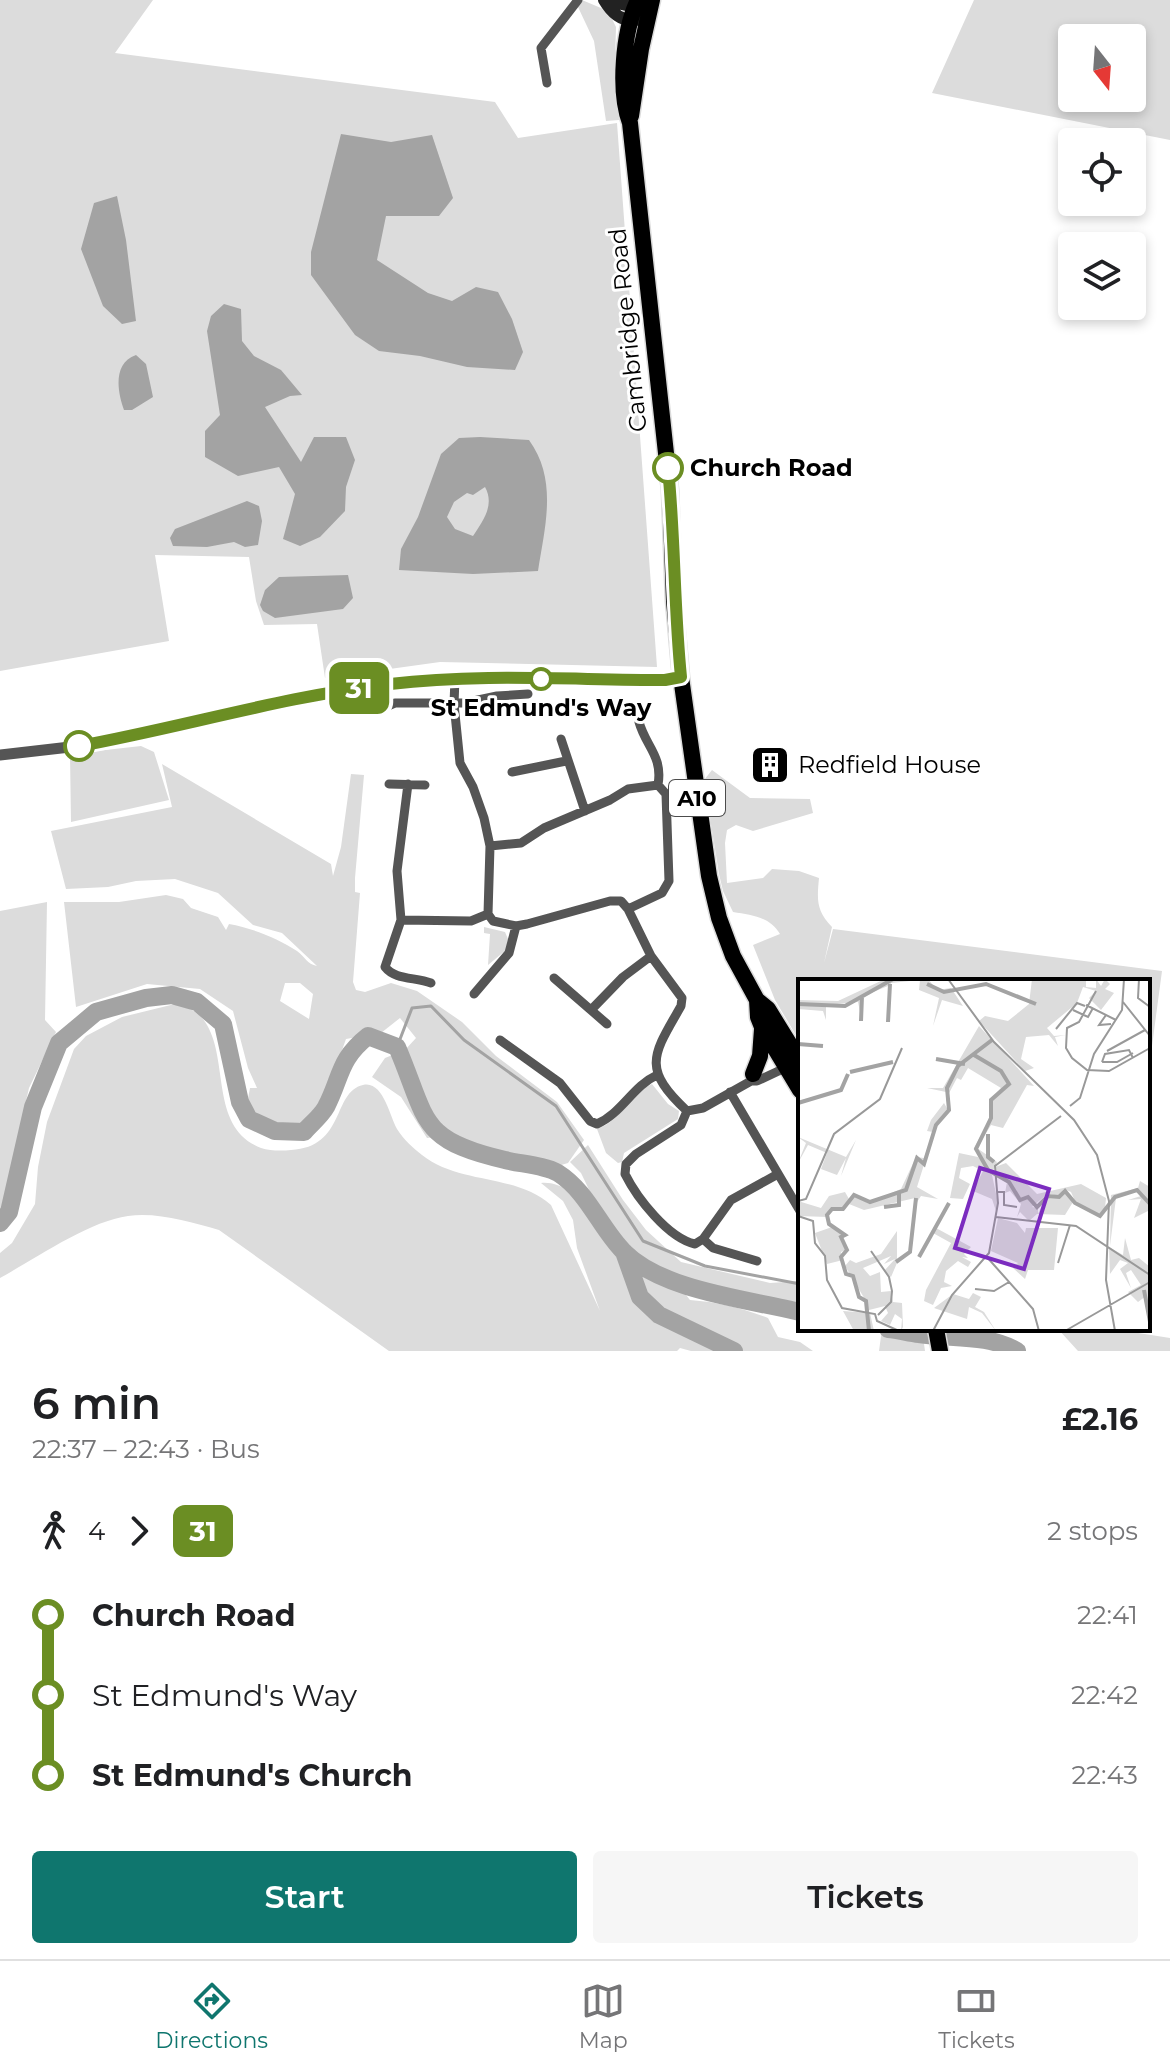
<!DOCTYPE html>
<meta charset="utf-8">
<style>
:root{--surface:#fff;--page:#f6f6f6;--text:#202124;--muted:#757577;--line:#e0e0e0;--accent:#0f766e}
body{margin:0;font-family:Montserrat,sans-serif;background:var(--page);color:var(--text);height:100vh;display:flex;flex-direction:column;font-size:30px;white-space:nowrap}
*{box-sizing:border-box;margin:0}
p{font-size:26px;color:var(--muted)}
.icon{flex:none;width:44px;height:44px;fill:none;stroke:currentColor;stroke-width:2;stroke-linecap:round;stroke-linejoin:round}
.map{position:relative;height:1351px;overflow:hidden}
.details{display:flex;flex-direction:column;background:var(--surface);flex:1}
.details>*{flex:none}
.badge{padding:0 16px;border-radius:12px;font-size:28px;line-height:52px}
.needle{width:52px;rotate:163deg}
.controls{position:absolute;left:1058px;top:24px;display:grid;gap:16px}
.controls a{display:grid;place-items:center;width:88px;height:88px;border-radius:8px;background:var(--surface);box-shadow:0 4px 12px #0003;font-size:40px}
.map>.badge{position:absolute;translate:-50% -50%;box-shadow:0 0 0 4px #fff}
.legs{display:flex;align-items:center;gap:12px;height:88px;padding:0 32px;font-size:26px}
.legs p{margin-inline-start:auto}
.overview{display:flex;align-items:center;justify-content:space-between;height:136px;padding:0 32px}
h1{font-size:44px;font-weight:600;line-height:60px}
.action{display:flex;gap:16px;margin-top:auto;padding:16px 32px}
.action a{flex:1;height:92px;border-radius:8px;background:var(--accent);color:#fff;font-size:32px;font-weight:600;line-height:92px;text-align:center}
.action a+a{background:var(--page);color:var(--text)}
ul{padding:0 32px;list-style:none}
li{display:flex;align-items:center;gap:28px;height:80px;font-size:30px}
li i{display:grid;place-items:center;width:12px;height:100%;margin:0 10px;background:currentColor}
li i::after{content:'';width:20px;height:20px;margin:-10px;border:6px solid;border-radius:50%;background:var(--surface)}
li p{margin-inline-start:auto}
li:first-child i{background:linear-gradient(#0000 50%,currentColor 0)}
li:last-child i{background:linear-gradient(currentColor 50%,#0000 0)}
.tabs{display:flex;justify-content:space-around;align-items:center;height:112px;border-top:2px solid var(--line);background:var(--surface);font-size:22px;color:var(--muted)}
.tabs a{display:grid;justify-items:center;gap:4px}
.tabs .active{color:var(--accent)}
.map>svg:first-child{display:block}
.green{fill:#dcdcdc;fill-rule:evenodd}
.water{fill:#a3a3a3;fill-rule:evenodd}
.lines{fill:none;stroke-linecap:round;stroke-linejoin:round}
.stream{stroke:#a3a3a3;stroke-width:3}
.river{stroke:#a3a3a3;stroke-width:18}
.trunk-casing{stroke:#dbdbdb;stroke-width:19}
.minor{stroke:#555;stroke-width:9}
.tertiary{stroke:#555;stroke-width:11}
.secondary{stroke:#222;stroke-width:12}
.trunk{stroke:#000;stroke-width:16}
.line-1-casing{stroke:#fff;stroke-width:18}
.line-1{stroke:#6b8e23;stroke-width:12}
.stop-1-dot{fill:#fff;stroke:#6b8e23;stroke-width:4}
.labels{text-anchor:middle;stroke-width:6;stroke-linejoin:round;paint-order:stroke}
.shield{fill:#fff;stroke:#4c4c4c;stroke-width:2}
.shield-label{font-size:22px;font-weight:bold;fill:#000}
.street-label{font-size:24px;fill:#000;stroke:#fff}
.stop-label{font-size:24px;font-weight:bold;fill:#000;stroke:#fff;text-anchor:start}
.poi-label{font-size:24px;fill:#000;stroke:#fff;text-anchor:start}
.inset-river{fill:none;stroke:#a3a3a3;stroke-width:4}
.inset-road{fill:none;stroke:#999;stroke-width:2}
.view{fill:#7b2cbf;fill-opacity:0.15;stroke:#7b2cbf;stroke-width:4}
.inset-edge{fill:none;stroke:#000;stroke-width:4}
</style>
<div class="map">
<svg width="1170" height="1351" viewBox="0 0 1170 1351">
<rect width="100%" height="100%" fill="#fff"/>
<path class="green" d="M0,0h153l-38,53 380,49 23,36 99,-15 40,544 -217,-5 -115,16 -8,-54 -53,1 -8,-24 -7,-44 -94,-2 14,86 -169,30z
M582,0l26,11 8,16 -1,33 4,60 -13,1 -12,-80 -16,-34z
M974,0h196v140l-238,-47zM1072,38h60v60h-60z
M141,746l13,6 15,48 -98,22 -1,-68z
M162,764l169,100 2,12 8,-29 10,-73 13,1 -9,103v14l5,1 -7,89 3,8 9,2 26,-9 26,8 45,31 34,34 61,46 27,38 -16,23 -17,5 -72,-17 -35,-15 -17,2 -26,-41 -29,-20 13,-19 20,-8 11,-12 -16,-20 -19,15 -35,6 -21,59 -20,27h-35l-23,-21 3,-16h7l-9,-20 -15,-57 -33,-22 -53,-5 -71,23 -12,-105h55l47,-7 17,4 8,9 27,9 8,13 3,-6c23,4 48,14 68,27 8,6 10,13 20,15l-35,-33 -29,-8 -35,-32 -43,-14 -39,2 -28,6 -42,2 -15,-58 121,-24zM285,983h15l13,11 -4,25 -29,-18z
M712,770l38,28 60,1 3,14 -60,18 -17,-6 -9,5 -2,13 2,40 36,-5 9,-9 27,2 20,7c-2,22 -3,32 13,49l-8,36 9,-34 329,42 -14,105v-95h-348v61l-25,-42 -22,-55 27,-11c-10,-17 -28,-19 -47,-22l-10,-21 -4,-17 -15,-94z
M47,902l-2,118 11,12 -27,56 -29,126v-303z
M484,927l21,5 3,7 -2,11 -18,15 2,-31 -6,-1z
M179,1003c11,6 22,11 28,22 22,38 3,103 54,123 9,3 21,3 30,2 55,-3 41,-58 72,-65 20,-5 27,32 34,44 7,11 16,19 25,26 38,30 92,18 129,50l49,106 -23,-63 -4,-28 -10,-19 -22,-18c20,-2 32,14 52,15l-12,-25 -11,-11 18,-17 35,55 23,30 35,32 89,21 30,-2v33c-42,6 -78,-40 -121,-28l11,14c28,2 51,8 78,18l10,19 22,5 13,9h-122l-11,-3 -3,3h-288l-170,-121c-29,-8 -61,-18 -91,-14 -39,5 -93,43 -128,62v-25l12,-10 23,-39 3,-37 9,-45 27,-73 12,-13 36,-19z
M652,1084l16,20 11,7 -1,8 -54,34 -2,9 -4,1 -12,-10 -9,-24c24,-8 33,-35 55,-45z
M882,1329h40l3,22h-46z
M1058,1329h55l57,9v13h-92z"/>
<path class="water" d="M341,134l50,8 41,-7 21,63 -14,18h-53l-9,44 51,33 24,8 24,-14 22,5 14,27 11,33 -8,18 -48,-3 -47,-11 -41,-5 -24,-16 -44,-60v-23z
M117,196l9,44 10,81 -14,3 -19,-18 -22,-57 13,-46z
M224,304l17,5 1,32 12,15 27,14 21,25 -12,1 -25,11 36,55 13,-25h32l9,23 -9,27 -1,24 -25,26 -20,9 -17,-7 12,-45 -16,-27 -41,9 -33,-19v-26l15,-16 -13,-84 4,-15z
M136,355l10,9 7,33 -21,13h-8c-7,-19 -11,-47 12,-55z
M480,437l49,3c29,40 16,86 9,131l-65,3 -74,-4 2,-21 17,-32 23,-63 18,-16zM485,487c10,18 -2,34 -12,49l-18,-7 -8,-12 7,-15 13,-9 6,2z
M247,501l12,5 3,15 -4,24 -13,2 -11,-5 -27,5 -34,-1 -3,-8 5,-9z
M348,575l5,23 -10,11 -68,9 -12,-7 -3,-6 5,-15 14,-13z"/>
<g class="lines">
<path class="stream" d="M397,1047l15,-39 19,-2 33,34 92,66 87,135 62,25 95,18"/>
<path class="river" d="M0,1223l9,-11 24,-105 26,-64 37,-31 50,-14 26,-3 25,7 26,22 17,78 9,17 26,12 29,1c7,-8 17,-16 22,-25 16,-31 12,-47 42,-71l29,11c31,72 20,93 108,113 15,4 39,5 53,13 30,19 42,55 66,79 39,39 123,47 176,60
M624,1252l16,45 19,18 75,36
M888,1329c11,1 21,4 31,5 33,5 68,0 98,17"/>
<g class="trunk-casing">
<path id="trunk" d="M638,0c-15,31 -20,91 -8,123l40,367 4,111 7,76 28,199 10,42 14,38 24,44 11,9 32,52
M631,116l10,-67 11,-49
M757,1000l1,17 4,10 38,63
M753,1074l7,-18 2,-27
M936,1329l4,22"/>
</g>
<path class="minor" d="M547,83l-6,-35 37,-48
M455,678l-1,26 6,59 13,24 11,31 6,28 -2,68 5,7 23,5 11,-2 83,-23h11l7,8 23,47 31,42 -1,8c-28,49 -40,62 6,105l16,-3 48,-27h6l30,-14
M375,707l8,1 12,-5h69l33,-7 31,-2
M639,722c7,25 24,34 19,63
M561,739l24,72
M512,772l54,-11
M389,784l36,1
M408,784l-11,87 4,49 -16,47c10,13 30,10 46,16
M490,846l31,-3 23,-15 66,-28 18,-11 30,-4 8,9 3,87 -7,12 -34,16
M401,920l70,1 17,-7
M554,978l53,46
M474,994l35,-41 7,-27
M591,1010l32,-33 28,-21
M500,1040l60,43 30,38 7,3c24,-10 36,-38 60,-49
M730,1092l70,119
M687,1111l-6,14 -45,29 -10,10 -1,10c12,24 43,64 70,70l8,-5 28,-39 47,-26
M703,1239l10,9 44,13"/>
<path class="tertiary" d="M0,755l70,-8 267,-56 56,-7 62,-6 210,2 16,-3"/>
<path class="secondary" d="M604,0c7,12 17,22 32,20
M604,0l31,7 7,5"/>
<use href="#trunk" class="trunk"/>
</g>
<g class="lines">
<g class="line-1-casing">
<path id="line-1" d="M79,746c104,-19 206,-50 311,-62 91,-11 183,-4 275,-4l16,-3c-7,-69 -6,-139 -13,-209"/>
</g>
<use href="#line-1" class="line-1"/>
</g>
<defs>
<g id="building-square" transform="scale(2)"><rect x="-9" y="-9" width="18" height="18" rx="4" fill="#000" stroke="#fff"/><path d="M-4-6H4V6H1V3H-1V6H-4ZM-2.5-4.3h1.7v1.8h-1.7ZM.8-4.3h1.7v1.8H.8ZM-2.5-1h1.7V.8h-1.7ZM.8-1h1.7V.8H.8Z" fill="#fff"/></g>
</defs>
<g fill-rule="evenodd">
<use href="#building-square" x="770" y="765"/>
</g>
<g class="stop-1-dot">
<circle cx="668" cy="468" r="14"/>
<circle cx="541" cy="679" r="10"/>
<circle cx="79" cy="746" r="14"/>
</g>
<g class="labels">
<rect class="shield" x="669" y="780" width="56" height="36" rx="6"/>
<g class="shield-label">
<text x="697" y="806">A10</text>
</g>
<g class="street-label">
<text transform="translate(628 330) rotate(-96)" y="8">Cambridge Road</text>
</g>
<g class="stop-label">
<text x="690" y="476">Church Road</text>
<text x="541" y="716" text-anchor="middle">St Edmund's Way</text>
</g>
<g class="poi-label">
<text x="798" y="773">Redfield House</text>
</g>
</g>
<g transform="translate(798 979)">
<rect width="352" height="352" fill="#fff"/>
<path d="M87,0h43l9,11 14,-2 12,18 -21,-6 -9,26 6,-28 -20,-8 1,-10 -29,3 -2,40 -1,-37 -25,10 -1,25 -4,-19 -32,3v15l-3,-9 -25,-2v-9l40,1zM234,0h54v8l10,1v-9l5,7 4,-7 5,5 -5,5 9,4 -13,17 -12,-12 7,-7 -13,-4 -6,16 -30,25 7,8 12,-1 -11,2 3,9 -9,-11 -23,2 -5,22 13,9 -9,3 -46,-50 6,-5 23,5 21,-17zM181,47l55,60 -7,-1 -24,43 -12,-3 -14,23 20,14 -4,9 -10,-5 9,9 6,28 -2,8 -4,-12 -19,-8 10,-20 -10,-5 -12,2 -2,10 11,6 -7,15 -13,-1 9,-45 19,4 6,7 -10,-16 16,-29 -1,-18 12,-13 -33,-20 -7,12 -4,-2 -10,19 3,6 -4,-2v-9l-19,-4h16zM146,124l4,7 -10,10 -21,67 21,12 -17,-3 -4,6 -2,-4 -51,12 -15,-6 5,-9 16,7 31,-13 15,-32 8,1 9,-26 -6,-1 4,-11zM0,158l48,20 10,-17 -15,36 5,-18 -9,17 -16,-6 6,-16 -19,-8 -10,18 8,-20zM208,184l31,31 44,-10 25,14 -1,10 -6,7 -24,-14 -4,-9 -7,-3 -6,7 -8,-2 -4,1 -14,12 6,1v6l8,-17h14l4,-6 9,11 -8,13 -28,-1 -8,7 -9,-9 -3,5 4,-13 -11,-13 -5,2 2,-11 -10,-5 -2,-10zM342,202l10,6v23l-16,8 7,-19 -13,1 13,-4 -4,-5 -21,7 -6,48 1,-51 27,-7zM47,213l4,7 -6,8 -13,1 -2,9 -30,-1v-15l23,7 8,-12zM200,239l19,5 8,10 1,-5h32l-4,42h-26l-3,9 -12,-11 5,-5 -27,-12zM34,248l8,2 6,21 -5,2 2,8 -16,4 -12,-31zM138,249l35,19 -7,7 4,4 -6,-1 9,5 -3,5 -10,-6 -12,10 -2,11 8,4 -11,2 -8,17 -9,-4 2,-11 25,-47 -18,-10zM99,252v32l-6,14 -7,-6 11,-12 -11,5 7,-8 -28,12 7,8 10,-4 1,20 10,-1 2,11 9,1 1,24 -2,4 1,-12 -7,-5 -5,11 -9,-4 7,-8 -3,-7 -20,5 1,-10 -21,-35 5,-6 6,3 25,-9zM327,259l6,22 8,-2 11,9 -2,39 -2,-10 -8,6 -10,-10 13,-7 -10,-15 -5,3 5,15 -11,-19 8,-6 -8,-3 -10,14 -1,-27 14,8zM175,314l8,4 -6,10 9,5 12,19 -14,-18 -13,-6 -2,12 -33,-11 19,-14 16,5zM45,332l27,2 4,18h-20z" fill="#dcdcdc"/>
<path class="inset-river" d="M129,5l17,8 42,-8 50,20M0,25l47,2 48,-27M63,42l1,-25M90,43l2,-38M0,65l25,2M176,76l27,16 8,13 -18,16v18l-15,31 12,21 21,12 11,18 8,-3 9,10 11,-11 11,1 6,-6 10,12 25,13 15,-19 22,-7 13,14M138,80l29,5M52,93l43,-10M0,124l43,-13 7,-16M190,155v23l6,5M86,228l15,-2v-14M121,278l30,-54M98,283l14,-10 6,-54M346,311l6,32M71,352l-3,-30 -7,-4 -6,-21 -7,-2 -5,-17 6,-7 -6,-13 4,-2 -16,-11 -2,-9 5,-6h11l11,-14 16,7 36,-12 11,-32 7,6 12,-39 13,-15 -2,-22 11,-22 34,-26"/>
<path class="inset-road" d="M150,0l46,63 80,78 23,35 12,46 -3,79 9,51M341,0l-1,19 12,9M298,12l-17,31 -12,6 -1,20 6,10 15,12 22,1 41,-23M325,23l27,34M288,26l30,15M275,31l15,7 5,-9M308,36l-7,10 12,-1M258,50l21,-26 8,3M309,72l38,-21M304,83l3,-8 24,-4 4,8M304,83h15l16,-9M272,127l10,-8 14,-44 28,-44 2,-31M200,213h6v13l13,2M0,222l8,-2 28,-65 46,-35 22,-51M0,237l15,5 2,22 10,13 2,24 15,28 33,6 2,7 22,10M198,238l80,9 74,49M73,272l18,26 3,14 -1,11 -13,13M188,277l47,53 6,22M260,284l12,-38M177,310l19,2 15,-9M135,352l19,-36 37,-42 9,-50 -3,-37 66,-50M267,352l85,-49"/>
<path class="view" d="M182,189l69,21 -25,80 -69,-21z"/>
<rect width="352" height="352" class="inset-edge"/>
</g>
</svg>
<div class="controls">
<a><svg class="needle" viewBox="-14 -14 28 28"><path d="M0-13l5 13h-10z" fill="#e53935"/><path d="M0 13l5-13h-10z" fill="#757577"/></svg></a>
<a><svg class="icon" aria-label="locate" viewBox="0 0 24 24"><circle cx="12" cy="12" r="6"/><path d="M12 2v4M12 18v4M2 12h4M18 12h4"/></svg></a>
<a><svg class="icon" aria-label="layers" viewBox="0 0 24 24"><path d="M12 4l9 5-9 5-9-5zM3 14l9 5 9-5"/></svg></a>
</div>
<b class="badge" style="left:359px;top:688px;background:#6b8e23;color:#fff">31</b>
</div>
<section class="details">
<div class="overview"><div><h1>6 min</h1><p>22:37 – 22:43 · Bus</p></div><b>£2.16</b></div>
<div class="legs"><svg class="icon" aria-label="walk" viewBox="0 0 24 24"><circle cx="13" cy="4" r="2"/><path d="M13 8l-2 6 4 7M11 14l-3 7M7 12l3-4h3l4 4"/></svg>4<svg class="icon" aria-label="forward" viewBox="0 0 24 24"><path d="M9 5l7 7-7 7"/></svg><b class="badge" style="background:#6b8e23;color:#fff">31</b><p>2 stops</p></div>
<ul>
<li><i style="color:#6b8e23"></i><b>Church Road</b><p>22:41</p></li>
<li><i style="color:#6b8e23"></i><span>St Edmund's Way</span><p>22:42</p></li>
<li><i style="color:#6b8e23"></i><b>St Edmund's Church</b><p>22:43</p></li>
</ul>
<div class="action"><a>Start</a><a>Tickets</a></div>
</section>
<nav class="tabs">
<a class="active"><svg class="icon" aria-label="directions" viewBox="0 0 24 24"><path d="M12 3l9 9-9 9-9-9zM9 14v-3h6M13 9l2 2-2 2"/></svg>Directions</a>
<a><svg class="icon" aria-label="map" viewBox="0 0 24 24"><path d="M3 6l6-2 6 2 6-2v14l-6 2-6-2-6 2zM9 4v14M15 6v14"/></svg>Map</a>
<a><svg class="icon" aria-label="tickets" viewBox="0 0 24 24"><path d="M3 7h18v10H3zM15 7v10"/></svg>Tickets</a>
</nav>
